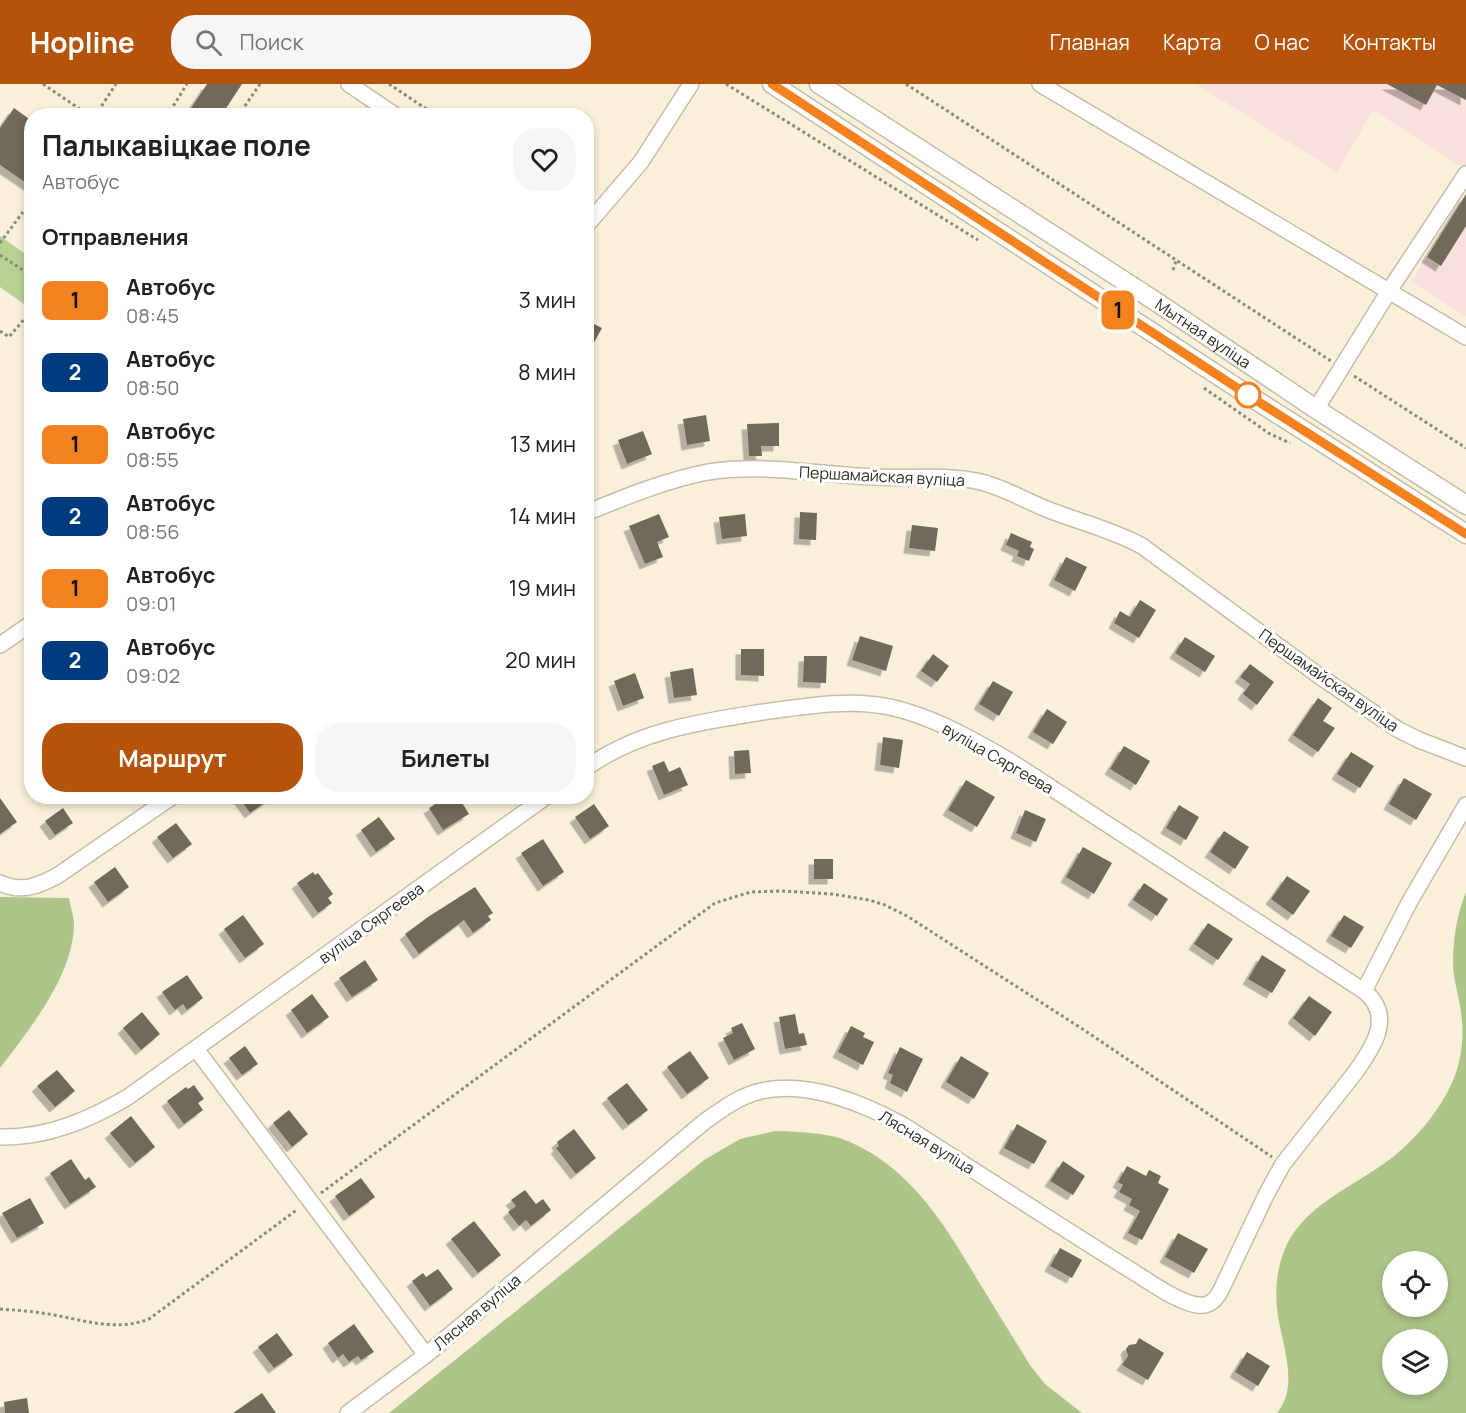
<!DOCTYPE html>
<html lang="ru">
<meta charset="utf-8">
<style>
:root{--surface:#fff;--page:#f6f6f6;--text:#222;--muted:#767676;--accent:#b45309}
body{margin:0;font-family:Manrope,sans-serif;background:var(--page);color:var(--text);height:100vh;display:flex;flex-direction:column;font-size:22px;white-space:nowrap}
*{box-sizing:border-box;margin:0}
p{font-size:20px;color:var(--muted)}
.icon{flex:none;width:33px;height:33px;fill:none;stroke:currentColor;stroke-width:2;stroke-linecap:round;stroke-linejoin:round}
.map{position:relative;flex:1;overflow:hidden}
.side{position:absolute;left:24px;top:24px;width:570px;height:696px;display:flex;flex-direction:column;background:var(--surface);border-radius:24px;box-shadow:0 3px 9px #0003}
.side>*{flex:none}
.badge{padding:0 12px;border-radius:9px;font-size:21px;line-height:39px}
.controls{position:absolute;left:1382px;top:1167px;display:grid;gap:12px}
.controls a{display:grid;place-items:center;width:66px;height:66px;border-radius:50%;background:var(--surface);box-shadow:0 3px 9px #0003;font-size:30px}
.map>.badge{position:absolute;translate:-50% -50%;box-shadow:0 0 0 3px #fff}
h2{padding:0 18px;font-size:22px;line-height:54px}
.round{display:grid;place-items:center;flex:none;width:63px;height:63px;border-radius:24px;background:var(--page)}
.overview{display:flex;align-items:center;justify-content:space-between;height:102px;padding:0 18px}
h1{font-size:28px;font-weight:700;line-height:45px}
.action{display:flex;gap:12px;margin-top:auto;padding:12px 18px}
.action a{flex:1;height:69px;border-radius:24px;background:var(--accent);color:#fff;font-size:24px;font-weight:700;line-height:69px;text-align:center}
.action a+a{background:var(--page);color:var(--text)}
ul{padding:0;list-style:none}
li{display:flex;align-items:center;gap:18px;height:72px;padding:0 18px}
li div{flex:1}
li b{display:block;font-size:22px}
li em{font-style:normal}
li .badge{min-width:66px;font-weight:700;text-align:center}
header{display:flex;align-items:center;gap:36px;box-sizing:border-box;height:84px;padding:0 30px;background:var(--accent);color:#fff}
header strong{font-size:28px}
nav{display:flex;gap:33px;margin-inline-start:auto;font-size:21px}
.search{width:420px;height:54px;background:var(--page);display:flex;align-items:center;gap:15px;box-sizing:border-box;padding:0 21px;border-radius:24px;color:var(--muted);font-size:22px}
.map>svg:first-child{display:block}
.industrial{fill:#fadfdf}
.green{fill:#bad194}
.forest{fill:#aec488;fill-rule:evenodd}
.building{fill:#726a58;filter:url(#shadow)}
.lines{fill:none;stroke-linecap:round;stroke-linejoin:round}
.minor-casing{stroke:#c6bda9;stroke-width:18}
.major-casing{stroke:#c6bda9;stroke-width:21}
.path{stroke:#8e897b;stroke-width:3;stroke-dasharray:3 3;stroke-linecap:butt}
.minor{stroke:#fff;stroke-width:15}
.major{stroke:#fff;stroke-width:18}
.line-casing{stroke:#fff;stroke-width:14}
.line{stroke:#f58220;stroke-width:9}
.stop-dot{fill:#fff;stroke:#f58220;stroke-width:3}
.labels{text-anchor:middle;stroke-width:6;stroke-linejoin:round;paint-order:stroke}
.street-label{font-size:16px;fill:#312e26;stroke:#fff}
</style>
<header>
<strong>Hopline</strong>
<div class="search"><svg class="icon" aria-label="search" viewBox="0 0 24 24"><circle cx="10" cy="10" r="6"/><path d="M15 15l6 6"/></svg>Поиск</div>
<nav><a>Главная</a><a>Карта</a><a>О нас</a><a>Контакты</a></nav>
</header>
<div class="map">
<svg width="1466" height="1329" viewBox="0 0 1466 1329">
<defs>
<filter id="shadow"><feDropShadow dx="-5.5" dy="5.5" stdDeviation="0" flood-color="#0004"/></filter>
</defs>
<rect width="100%" height="100%" fill="#f9f0db"/>
<path class="industrial" d="M1196,0h270v86l-93,-60 -36,62z
M1466,110v122l-55,-34z"/>
<path class="green" d="M0,152l31,22v51l-31,-22z"/>
<path class="forest" d="M1466,808v521h-189c24,-29 3,-72 0,-105 -2,-18 0,-37 6,-54 16,-48 73,-68 110,-97 22,-18 42,-41 55,-66 13,-24 17,-52 13,-79 -2,-16 -8,-33 -8,-49 0,-24 4,-49 13,-71zM1392,1178h45v44h-45zM1392,1256h45v44h-45z
M0,813l69,1c1,8 5,18 5,27 -1,51 -45,105 -74,143z
M775,1047c24,1 50,1 73,10 62,27 96,82 129,138 18,29 35,57 53,86l15,19 37,29h-693l315,-253 36,-21z"/>
<path class="building" d="M207,0h35l-21,32h-35z
M1387,0h79v16l-29,-15 -11,20z
M14,24l18,13v66l-32,-22v-37z
M1466,110v32l-25,40 -14,-9z
M586,236l16,8 -16,29z
M706,331l4,26 -23,4 -4,-26z
M779,339v23h-18l1,10h-13l-2,-32z
M643,347l9,23 -25,10 -9,-24z
M800,428l17,1 -1,27 -17,-1z
M659,430l10,23 -12,5 6,15 -18,7 -16,-38z
M745,430l2,22 -25,3 -3,-22z
M912,441l26,3 -3,23 -26,-3z
M1011,449l21,9 -2,5 4,2 -5,12 -12,-5 2,-5 -13,-6z
M1066,473l21,10 -12,24 -21,-11z
M1140,516l16,10 -17,28 -25,-15 6,-12 10,6z
M860,552l33,10 -7,25 -34,-11z
M1185,553l30,19 -10,16 -30,-19z
M741,565h23v27l-23,-1z
M933,570l16,12 -12,16 -16,-11z
M804,572h23l-1,27 -23,-1z
M1250,580l24,18 -17,23 -14,-11 7,-10 -10,-7z
M693,584l4,27 -23,3 -4,-26z
M635,589l9,25 -21,8 -9,-25z
M993,597l20,11 -14,24 -20,-12z
M1318,614l14,10 -9,13 12,7 -17,24 -25,-17z
M1047,625l20,13 -14,22 -20,-12z
M883,653l20,3 -4,28 -19,-3z
M1124,662l26,15 -14,24 -26,-16z
M749,666l2,23 -16,1 -1,-23z
M1351,668l23,14 -14,22 -23,-14z
M664,677l5,11 11,-5 8,18 -24,10 -12,-29z
M1404,694l28,16 -16,26 -27,-16z
M966,696l29,17 -18,30 -29,-17z
M238,712h36l-24,17z
M448,712h10l11,18 -26,16 -14,-22z
M0,714l17,24 -17,12z
M594,720l15,22 -19,13 -15,-22z
M1179,721l20,12 -13,23 -20,-12z
M63,724l10,15 -18,12 -10,-14z
M1025,726l21,9 -10,23 -20,-9z
M379,733l16,22 -19,13 -15,-22z
M176,739l16,21 -19,14 -16,-21z
M1224,747l25,16 -14,22 -25,-17z
M543,755l21,33 -21,14 -22,-33z
M1083,763l29,16 -18,31 -28,-17z
M814,775h19v20h-19z
M115,783l14,20 -21,15 -14,-20z
M313,788l2,3 3,-2 15,21 -5,4 4,5 -14,10 -21,-30z
M1287,792l23,15 -17,24 -22,-16z
M1144,799l24,16 -11,17 -24,-16z
M475,803l18,26 -5,3 3,4 -18,13 -9,-13 -45,34 -14,-20 23,-17z
M243,831l21,29 -19,14 -21,-29z
M1344,831l20,12 -13,21 -20,-12z
M1208,839l25,16 -15,21 -24,-16z
M1262,871l24,15 -14,23 -24,-14z
M365,876l13,20 -26,17 -13,-19z
M187,891l16,23 -16,12 -4,-6 -8,6 -13,-18z
M312,910l17,23 -22,16 -16,-23z
M1309,912l23,16 -17,24 -22,-18z
M142,928l18,22 -19,16 -18,-22z
M795,930l4,20 5,-1 3,12 -22,4 -6,-32z
M742,939l13,26 -21,11 -11,-22 10,-5 -2,-5z
M851,942l14,7 -2,4 11,5 -11,23 -25,-13z
M245,962l13,18 -16,11 -13,-17z
M900,963l23,12 -16,33 -17,-9 3,-8 -5,-2z
M690,967l19,27 -22,16 -20,-27z
M961,972l28,17 -15,26 -28,-17z
M57,986l18,21 -20,16 -18,-21z
M627,999l21,27 -20,15 -21,-27z
M194,1001l10,14 -6,4 5,7 -19,14 -17,-23 19,-14 2,2z
M289,1026l19,24 -16,13 -19,-24z
M131,1032l24,31 -20,16 -25,-30z
M1017,1040l30,17 -13,23 -30,-16z
M574,1045l22,29 -20,16 -20,-26 3,-2 -2,-4z
M71,1075l14,21 4,-3 7,10 -26,17 -20,-31z
M1063,1077l22,15 -12,19 -23,-14z
M1127,1082l19,10 3,-6 12,6 -3,7 11,6 -27,51 -14,-7 12,-22 -11,-6 3,-6 -13,-7 4,-7 -5,-3z
M361,1094l14,19 -26,19 -14,-20z
M525,1106l11,14 7,-5 8,11 -20,16 -5,-6 -7,6 -11,-14 8,-6 -5,-6z
M30,1114l14,25 -27,15 -15,-25z
M474,1137l27,34 -23,18 -27,-34z
M1178,1149l30,16 -14,24 -29,-16z
M1060,1164l22,12 -10,18 -22,-12z
M438,1185l15,20 -23,17 -18,-25 11,-8 3,4z
M354,1240l20,28 -13,8 -3,-4 -9,6 -6,-8 -5,4 -10,-15z
M277,1249l16,22 -19,13 -16,-21z
M1139,1254l25,15 -16,27 -26,-15 6,-9 -2,-7 3,-4 7,-1z
M1247,1268l23,14 -12,20 -23,-14z
M262,1309l14,20h-43z
M27,1314l2,15h-24l-1,-11z"/>
<g class="lines">
<g class="minor-casing">
<path id="minor" d="M349,0l47,32
M1040,0l426,253
M586,142l55,-64 50,-78
M1316,325l73,-118 77,-117
M586,429c39,-16 80,-33 122,-41 55,-9 113,3 168,5 35,2 72,-3 105,5 24,6 45,19 68,28 31,12 64,20 93,36l176,129 79,54 22,11 47,18
M0,561l32,-22
M0,799c21,10 38,3 57,-7l116,-80
M1364,907l46,-90 56,-96
M196,965l230,306
M0,1053c47,1 89,-17 128,-40l419,-301
M348,1329l78,-58 278,-233c17,-12 35,-26 57,-31 47,-11 101,12 142,34 74,47 147,95 221,141 19,11 52,36 73,39 12,2 19,-5 24,-15l45,-95 17,-31 71,-90c19,-26 41,-58 10,-83l-354,-230c-37,-21 -74,-43 -116,-53 -43,-10 -88,-2 -131,4 -63,10 -124,18 -177,56"/>
</g>
<g class="major-casing">
<g id="major">
<path d="M772,0l476,311 218,139"/>
<path id="s1" d="M819,0l333,215 164,110 150,96"/>
</g>
</g>
<path class="path" d="M43,0l47,32
M389,0l48,32
M726,0l252,156
M906,0l425,277
M95,32l21,-32
M167,32l20,-32
M238,32l22,-32
M0,159l23,-31
M0,171l32,21
M1173,186l3,-9
M0,247l9,6 23,-27
M1354,292l112,72
M1204,304l66,46 20,9
M321,1109l394,-290 36,-11 32,-1 49,3 37,6 16,5 22,11 180,116 185,125
M0,1225c14,1 28,2 42,4 36,5 72,20 107,6l149,-110"/>
<use href="#minor" class="minor"/>
<use href="#major" class="major"/>
</g>
<g class="lines">
<g class="line-casing">
<path id="line" d="M772,0l476,311 218,139"/>
</g>
<use href="#line" class="line"/>
</g>
<circle class="stop-dot" cx="1248" cy="311" r="12"/>
<g class="labels">
<g class="street-label">
<text dy="6" stroke="none"><textPath href="#s1" startOffset="458">Мытная вуліца</textPath></text>
<text transform="translate(882 392) rotate(3)" y="6">Першамайская вуліца</text>
<text transform="translate(1329 596) rotate(35)" y="6">Першамайская вуліца</text>
<text transform="translate(998 674) rotate(30)" y="6">вуліца Сяргеева</text>
<text transform="translate(371 839) rotate(-36)" y="6">вуліца Сяргеева</text>
<text transform="translate(927 1058) rotate(31)" y="6">Лясная вуліца</text>
<text transform="translate(477 1228) rotate(-40)" y="6">Лясная вуліца</text>
</g>
</g>
</svg>
<div class="controls">
<a><svg class="icon" aria-label="locate" viewBox="0 0 24 24"><circle cx="12" cy="12" r="6"/><path d="M12 2v4M12 18v4M2 12h4M18 12h4"/></svg></a>
<a><svg class="icon" aria-label="layers" viewBox="0 0 24 24"><path d="M12 4l9 5-9 5-9-5zM3 14l9 5 9-5"/></svg></a>
</div>
<b class="badge" style="left:1118px;top:226px;background:#f58220;color:#111">1</b>
<section class="side">
<div class="overview"><div><h1>Палыкавіцкае поле</h1><p>Автобус</p></div><a class="round"><svg class="icon" aria-label="heart" viewBox="0 0 24 24"><path d="M12 20l-8-8c-3-5 5-10 8-4 3-6 11-1 8 4z"/></svg></a></div>
<h2>Отправления</h2>
<ul>
<li><span class="badge" style="background:#f58220;color:#111">1</span><div><b>Автобус</b><p>08:45</p></div><em>3 мин</em></li>
<li><span class="badge" style="background:#003b80;color:#fff">2</span><div><b>Автобус</b><p>08:50</p></div><em>8 мин</em></li>
<li><span class="badge" style="background:#f58220;color:#111">1</span><div><b>Автобус</b><p>08:55</p></div><em>13 мин</em></li>
<li><span class="badge" style="background:#003b80;color:#fff">2</span><div><b>Автобус</b><p>08:56</p></div><em>14 мин</em></li>
<li><span class="badge" style="background:#f58220;color:#111">1</span><div><b>Автобус</b><p>09:01</p></div><em>19 мин</em></li>
<li><span class="badge" style="background:#003b80;color:#fff">2</span><div><b>Автобус</b><p>09:02</p></div><em>20 мин</em></li>
</ul>
<div class="action"><a>Маршрут</a><a>Билеты</a></div>
</section>
</div>
